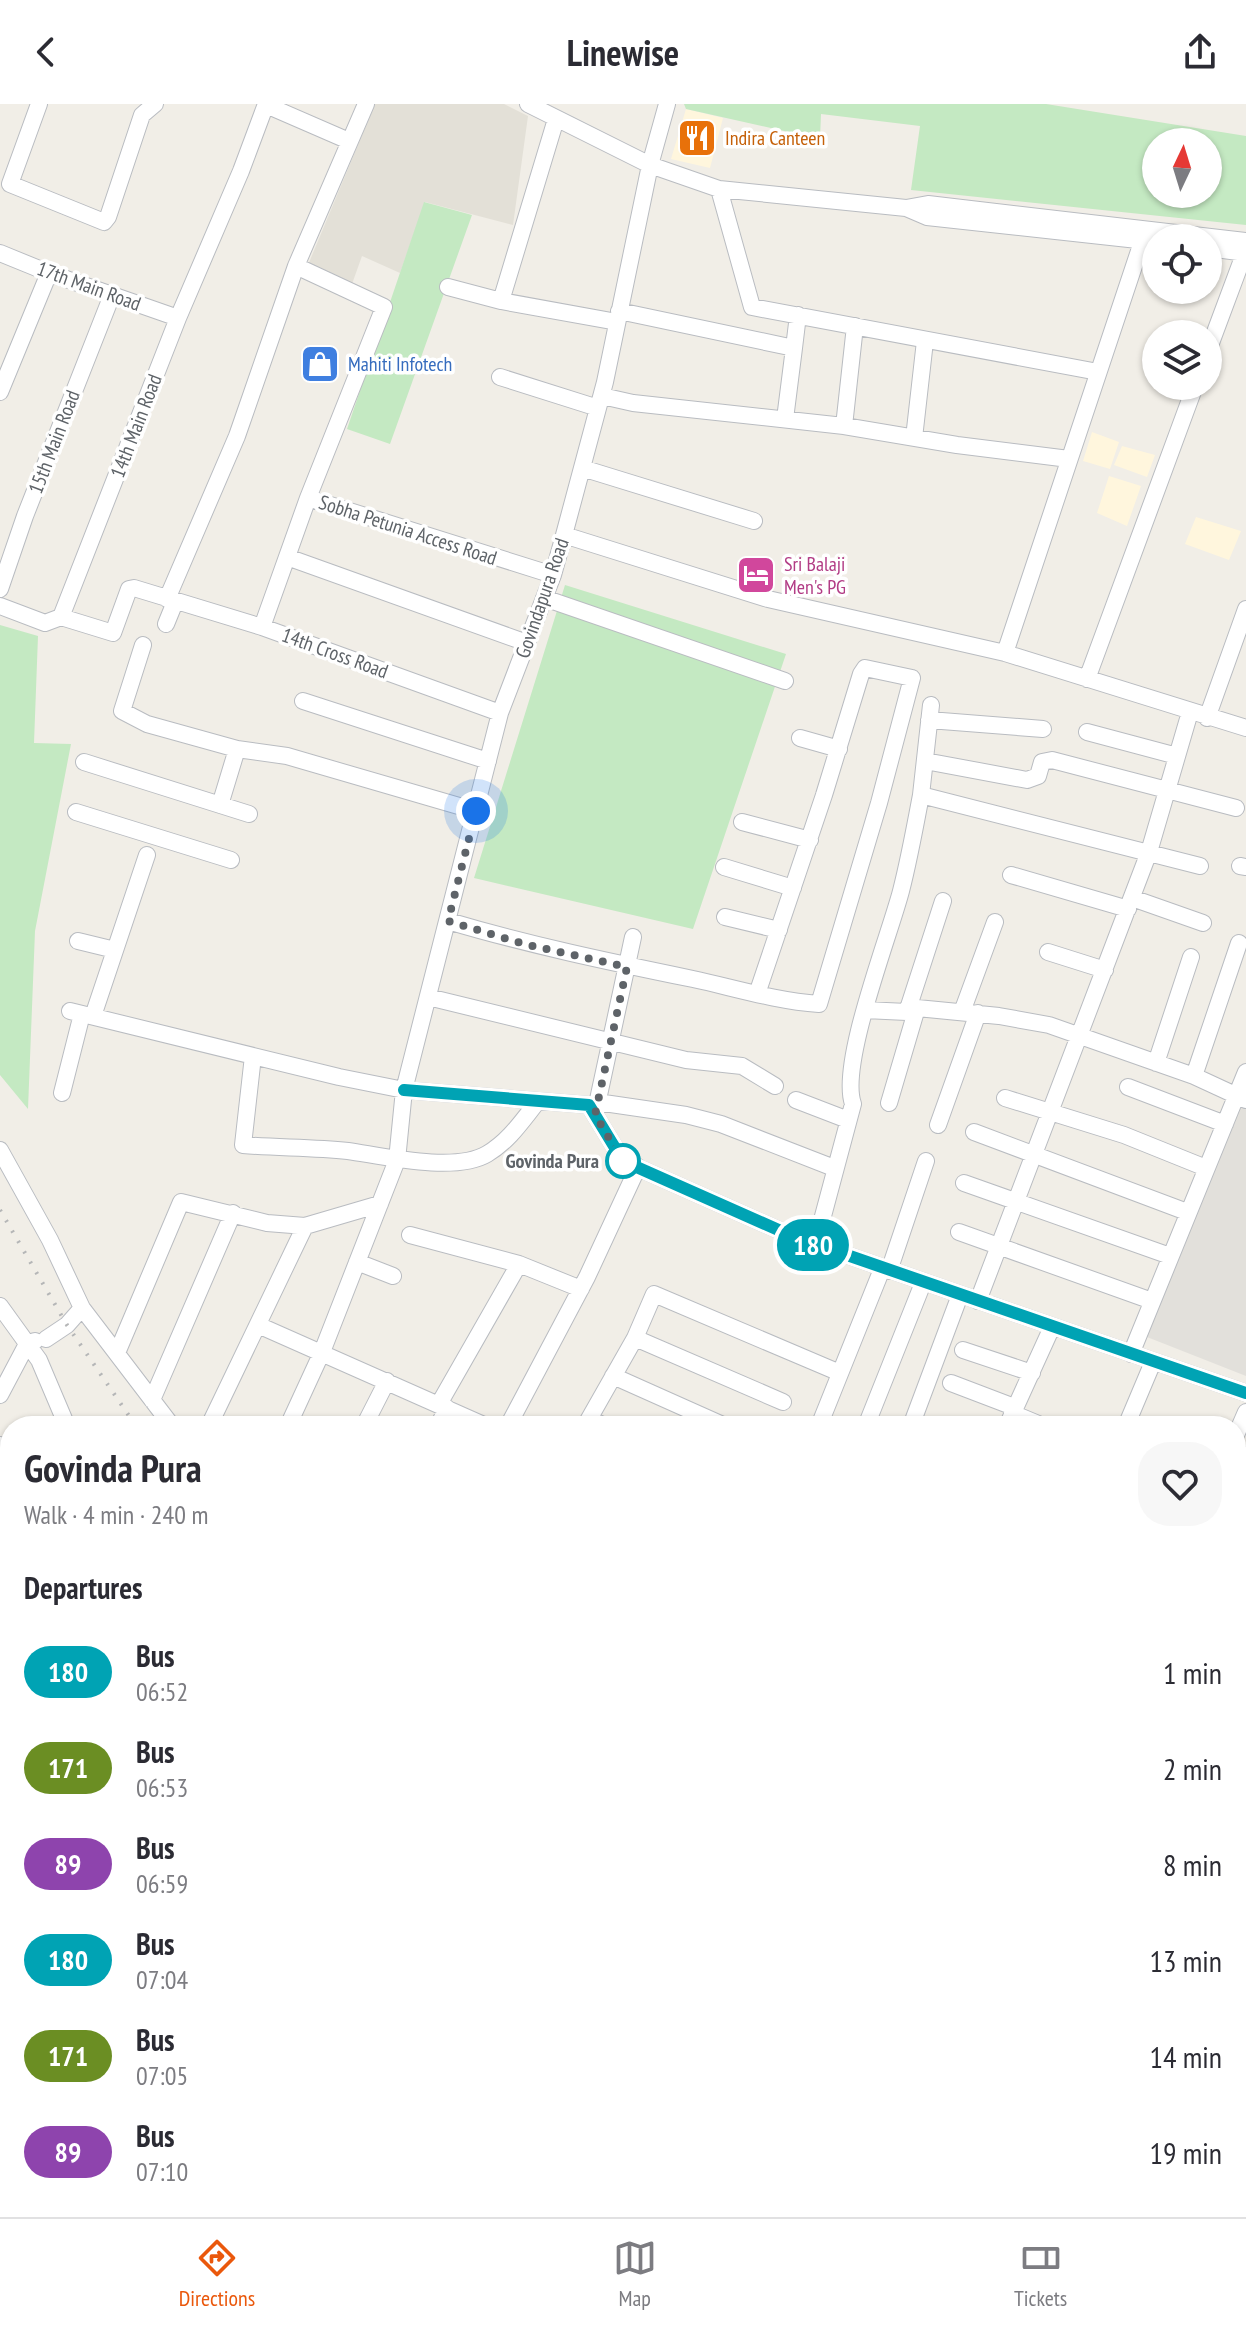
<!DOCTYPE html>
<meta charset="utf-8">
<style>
:root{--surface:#fff;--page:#f7f7f7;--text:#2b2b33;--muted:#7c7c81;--line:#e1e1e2;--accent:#ea580c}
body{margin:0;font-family:"PT Sans Narrow",sans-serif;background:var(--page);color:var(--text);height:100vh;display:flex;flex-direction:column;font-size:30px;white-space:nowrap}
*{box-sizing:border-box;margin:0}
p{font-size:26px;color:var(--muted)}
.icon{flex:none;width:44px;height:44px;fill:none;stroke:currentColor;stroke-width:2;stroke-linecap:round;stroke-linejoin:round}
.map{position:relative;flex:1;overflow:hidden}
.sheet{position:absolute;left:0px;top:1312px;width:1246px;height:802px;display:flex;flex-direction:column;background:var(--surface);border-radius:32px 32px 0 0;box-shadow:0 2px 6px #0004}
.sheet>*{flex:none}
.badge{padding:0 16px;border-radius:26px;font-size:28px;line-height:52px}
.needle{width:52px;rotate:4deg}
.fabs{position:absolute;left:1142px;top:24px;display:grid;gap:16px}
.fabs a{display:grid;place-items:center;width:80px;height:80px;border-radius:50%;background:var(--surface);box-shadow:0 2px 6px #0004;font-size:40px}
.you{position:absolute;width:40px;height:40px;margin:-20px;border:6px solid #fff;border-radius:50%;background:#1a73e8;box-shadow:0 0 0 12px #1a73e833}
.map>.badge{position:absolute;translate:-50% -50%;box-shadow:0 0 0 4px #fff}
h2{padding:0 24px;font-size:30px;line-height:72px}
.round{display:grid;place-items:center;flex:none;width:84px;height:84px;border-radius:32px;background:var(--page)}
.summary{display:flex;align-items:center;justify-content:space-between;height:136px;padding:0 24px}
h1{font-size:38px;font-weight:700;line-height:60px}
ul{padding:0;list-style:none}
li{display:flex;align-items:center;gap:24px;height:96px;padding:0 24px}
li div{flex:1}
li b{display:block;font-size:30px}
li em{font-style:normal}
li .badge{min-width:88px;font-weight:700;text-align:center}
header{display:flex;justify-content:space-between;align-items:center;height:104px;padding:0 24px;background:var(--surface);font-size:36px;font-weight:700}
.menu{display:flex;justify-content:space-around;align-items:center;height:112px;border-top:2px solid var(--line);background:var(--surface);font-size:22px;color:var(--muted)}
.menu a{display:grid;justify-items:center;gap:4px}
.menu .selected{color:var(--accent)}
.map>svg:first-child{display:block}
.commercial{fill:#fff6dd}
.industrial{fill:#e2e0db}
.education{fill:#e3e0d7}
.green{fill:#c4e9c2;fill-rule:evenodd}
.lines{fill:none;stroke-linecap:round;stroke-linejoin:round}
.minor-casing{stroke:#b9bcc1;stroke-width:18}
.minor{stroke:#fff;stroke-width:16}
.rail{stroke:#b5b6b7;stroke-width:4;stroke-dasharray:2 10;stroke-linecap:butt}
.line-casing{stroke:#fff;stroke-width:18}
.line{stroke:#00a3b4;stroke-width:12}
.walk{stroke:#5e6368;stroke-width:8;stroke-dasharray:0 14.4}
.stop-dot{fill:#fff;stroke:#00a3b4;stroke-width:4}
.labels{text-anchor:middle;stroke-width:7;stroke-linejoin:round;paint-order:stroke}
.food-label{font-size:20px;fill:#c56008;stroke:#fff;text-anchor:start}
.street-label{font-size:20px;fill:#5e6368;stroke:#fff}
.shop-label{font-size:20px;fill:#366cbe;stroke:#fff;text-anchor:start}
.hotel-label{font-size:20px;fill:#b23c85;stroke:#fff;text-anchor:start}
.stop-label{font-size:20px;font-weight:bold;fill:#5e6368;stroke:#fff;text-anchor:end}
</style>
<header><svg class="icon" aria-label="back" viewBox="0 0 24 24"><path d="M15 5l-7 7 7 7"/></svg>Linewise<svg class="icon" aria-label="share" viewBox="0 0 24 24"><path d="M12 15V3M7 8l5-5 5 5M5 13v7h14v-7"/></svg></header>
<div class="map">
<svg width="1246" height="2113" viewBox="0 0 1246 2113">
<rect width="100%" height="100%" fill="#f1eee7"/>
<path class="commercial" d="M686,5l37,9 -13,50 -39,-9z
M1092,328l27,10 -9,27 -27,-8z
M1122,342l33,9 -8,22 -33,-12z
M1109,372l32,10 -14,40 -30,-13z
M1196,413l45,14 -12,29 -44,-16z"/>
<path class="industrial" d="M1239,1003l7,2v267l-99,-39z"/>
<path class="education" d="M375,0h129l24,12 -15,109 -88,-23 -25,71 -38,-17 -10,28 -44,-19z"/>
<path class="green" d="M684,0h362l200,32v89l-335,-35 9,-64 -99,-12 -1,25 -134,-30zM1208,38v52h-52v-52z
M424,98l48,13 -82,229 -43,-15z
M565,481l221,69 -93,275 -219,-51z
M0,521l38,11 -4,107 37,1 -36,187 -7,178 -28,-34z"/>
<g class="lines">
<g class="minor-casing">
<path id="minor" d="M39,0l-29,80 94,38 4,-5 34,-102 13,-11
M266,0l-25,67 -63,147 -117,299 52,16 16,-44 5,-1 128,39 238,86
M366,0l-70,162 88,41 -76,191 245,77
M528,0l122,61 69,24 187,19 22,-4 318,37
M266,1l83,36
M556,15l-55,182 116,21
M719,85l33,118 346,65
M906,104l21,9 229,25
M1208,144l38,5
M0,149l49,20 129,45
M448,183l53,14
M619,207l175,37 -9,71
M794,244l4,-33
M1208,247l38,-102
M500,273l98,31
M0,288l49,-119
M602,292l31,7 211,23 113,19 112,14
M844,322l11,-100
M914,334l11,-97
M582,364l172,53
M564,431l204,64 237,54 241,75
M287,453l240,86
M0,485l25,-73 87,-221
M544,494l241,83
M167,495l70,-163 59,-170
M0,502l45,17 16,-6
M166,520l9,-22
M262,523l46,-129
M143,541l-21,66 25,13 90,25 50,7 189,55
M1005,549l141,-423
M1087,575l108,-293
M303,597l185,60
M931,601l-10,90 279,71
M1207,614l39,-109
M929,616l114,9
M1087,628l90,24
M800,634l39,11
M925,657l102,19 11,-4 4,-14 10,-2 184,48
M84,658l165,52
M220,701l17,-56
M76,708l155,48
M742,718l68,18
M1240,762l6,1
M724,763l69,21
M1011,771l117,34
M1132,794l71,25
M725,813l54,13
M448,817c81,24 162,41 245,58 42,9 83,22 126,25l60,-201 33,-125 -47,-10 -4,6 -37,121 -67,199
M78,837l37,9
M1048,848l57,18
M428,893l258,63 56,6 33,20
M865,906l42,2 10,-4 82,8 50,9 145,51 52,24
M70,907l269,66 65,13 185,15 34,56 169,75 454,157
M907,908l36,-111
M962,908l33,-90
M93,912l54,-161
M253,952l-10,89c35,3 70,2 105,6 35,5 107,22 139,3 22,-13 35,-33 51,-53
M1156,959l35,-106
M1194,972l45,-133
M1128,983l97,37
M62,989l20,-79
M1005,994l119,37 82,33
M796,996l52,20
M597,998l89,13 35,9 113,44
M889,999l28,-95
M596,1005l37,-172
M938,1021l40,-112
M974,1028l213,80
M0,1046l50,90 32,68
M964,1079l206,73
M959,1128l193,69
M410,1131l109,29 62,25
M815,1142l38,-142c-14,-40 36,-167 48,-213 8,-31 14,-64 20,-96
M357,1158l36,14
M889,1167l37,-110
M978,1197l171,-449 41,-140
M0,1202l39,54 28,66
M258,1221l228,101
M635,1234l19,-44 186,79
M46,1235l21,-14 15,-17 90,118
M963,1246l69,23
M117,1249l64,-151 86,21 38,3
M1131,1250l115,-282
M613,1272l112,50
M951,1279l63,24
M0,1291l27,-51 8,-3
M152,1296l81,-187
M439,1300l80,-140
M1012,1309l31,13
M589,1315l16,7
M209,1322l96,-200 75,-22
M288,1322l34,-74 75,-192 7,-70 96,-377 53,-138 11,-40 41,-153 45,-217 17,-61
M364,1322l23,-45
M438,1322l9,-18
M508,1322l79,-149 51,-110
M585,1322l50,-88 148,64
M819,1322l63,-157
M866,1322l57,-143
M911,1322l49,-131
M1007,1322l45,-99
M1126,1322l27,-64
M1236,1331l10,-23
M0,1341l10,5
M1236,1348l10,4
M0,1393l10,4
M1236,1436l10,3
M0,1439l10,4
M1236,1508l10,-24
M0,1539l10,4
M1236,1549l10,6
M1236,1595l10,-21
M0,1649l10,3
M0,1690l10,-14
M1236,1751l10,5
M0,1801l10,7
M1244,1890l2,1
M0,1941l10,6
M1236,1960l8,-19
M1236,1990l10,4
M1236,2033l10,4
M0,2058l10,6
M1236,2091l10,3
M383,2104l11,9
M614,2104l6,9
M708,2104l7,9
M945,2104l15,9
M75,2113l6,-9
M155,2113l6,-9
M239,2113l6,-9
M328,2113l6,-9
M532,2113l42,-9
M755,2113l5,-9
M845,2113l5,-9
M914,2113l4,-9
M1046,2113l5,-9"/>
</g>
<use href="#minor" class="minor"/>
<path class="rail" d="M0,1106l67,115 69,101
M671,2104l6,9"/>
</g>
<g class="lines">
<g class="line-casing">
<path id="line" d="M404,986l185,15 34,56 169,75 454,157"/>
</g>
<use href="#line" class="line"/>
<path class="walk" d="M476,707l-28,110 76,23 103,23 -32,148 28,46"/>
</g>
<defs>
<g id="restaurant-square" transform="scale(2)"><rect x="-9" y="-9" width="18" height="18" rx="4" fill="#e8710a" stroke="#fff"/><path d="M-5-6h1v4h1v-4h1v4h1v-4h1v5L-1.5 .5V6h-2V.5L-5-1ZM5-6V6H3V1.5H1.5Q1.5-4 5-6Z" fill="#fff"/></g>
<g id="shop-square" transform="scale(2)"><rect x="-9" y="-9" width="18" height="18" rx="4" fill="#3f7fe0" stroke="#fff"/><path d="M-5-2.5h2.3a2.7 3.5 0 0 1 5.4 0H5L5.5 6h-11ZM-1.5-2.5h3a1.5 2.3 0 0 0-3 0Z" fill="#fff"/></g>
<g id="hotel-square" transform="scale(2)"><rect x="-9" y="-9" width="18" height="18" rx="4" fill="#d1479c" stroke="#fff"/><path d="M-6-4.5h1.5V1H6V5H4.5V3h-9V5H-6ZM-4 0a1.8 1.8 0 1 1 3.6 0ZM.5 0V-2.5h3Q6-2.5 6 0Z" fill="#fff"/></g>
</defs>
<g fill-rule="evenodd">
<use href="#restaurant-square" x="697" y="34"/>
<use href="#shop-square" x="320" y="260"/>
<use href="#hotel-square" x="756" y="471"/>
</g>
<circle class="stop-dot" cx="623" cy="1057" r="16"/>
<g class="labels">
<g class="food-label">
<text x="725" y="41">Indira Canteen</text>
</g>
<g class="street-label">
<text transform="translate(89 182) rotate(20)" y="7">17th Main Road</text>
<text transform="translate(136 322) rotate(-69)" y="7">14th Main Road</text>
<text transform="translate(54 338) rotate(-69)" y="7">15th Main Road</text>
<text transform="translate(408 426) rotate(18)" y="7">Sobha Petunia Access Road</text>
<text transform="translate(542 494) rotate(-71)" y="7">Govindapura Road</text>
<text transform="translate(335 549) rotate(20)" y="7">14th Cross Road</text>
</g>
<g class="shop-label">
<text x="348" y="267">Mahiti Infotech</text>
</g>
<g class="hotel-label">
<text x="784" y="467">Sri Balaji<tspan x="784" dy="23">Men's PG</tspan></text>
</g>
<g class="stop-label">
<text x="599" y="1064">Govinda Pura</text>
</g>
</g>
</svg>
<div class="fabs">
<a><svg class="needle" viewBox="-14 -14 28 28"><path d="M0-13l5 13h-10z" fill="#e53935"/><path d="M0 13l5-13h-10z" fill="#7c7c81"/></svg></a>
<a><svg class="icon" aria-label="locate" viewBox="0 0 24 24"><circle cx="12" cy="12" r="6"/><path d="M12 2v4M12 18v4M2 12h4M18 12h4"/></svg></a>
<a><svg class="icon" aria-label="layers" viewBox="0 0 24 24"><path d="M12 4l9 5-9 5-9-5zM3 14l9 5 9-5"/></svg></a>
</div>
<div class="you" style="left:476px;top:707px"></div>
<b class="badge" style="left:813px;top:1141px;background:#00a3b4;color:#fff">180</b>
<section class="sheet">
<div class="summary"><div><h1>Govinda Pura</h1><p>Walk · 4 min · 240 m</p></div><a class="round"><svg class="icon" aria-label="heart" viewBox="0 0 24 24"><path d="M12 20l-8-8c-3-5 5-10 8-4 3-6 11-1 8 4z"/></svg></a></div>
<h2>Departures</h2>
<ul>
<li><span class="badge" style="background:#00a3b4;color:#fff">180</span><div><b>Bus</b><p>06:52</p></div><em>1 min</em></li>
<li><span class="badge" style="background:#6b8e23;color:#fff">171</span><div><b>Bus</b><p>06:53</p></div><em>2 min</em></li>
<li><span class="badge" style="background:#8e44ad;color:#fff">89</span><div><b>Bus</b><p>06:59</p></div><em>8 min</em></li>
<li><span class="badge" style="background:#00a3b4;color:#fff">180</span><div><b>Bus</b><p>07:04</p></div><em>13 min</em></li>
<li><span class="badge" style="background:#6b8e23;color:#fff">171</span><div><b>Bus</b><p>07:05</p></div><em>14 min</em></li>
<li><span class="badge" style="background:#8e44ad;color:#fff">89</span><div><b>Bus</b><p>07:10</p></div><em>19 min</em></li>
</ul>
</section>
</div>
<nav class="menu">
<a class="selected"><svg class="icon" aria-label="directions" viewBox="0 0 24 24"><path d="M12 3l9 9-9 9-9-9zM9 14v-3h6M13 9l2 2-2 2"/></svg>Directions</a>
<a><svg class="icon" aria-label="map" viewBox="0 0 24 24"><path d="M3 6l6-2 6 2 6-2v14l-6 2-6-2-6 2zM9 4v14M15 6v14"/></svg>Map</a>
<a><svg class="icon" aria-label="tickets" viewBox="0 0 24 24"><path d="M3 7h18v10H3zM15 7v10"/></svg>Tickets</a>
</nav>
